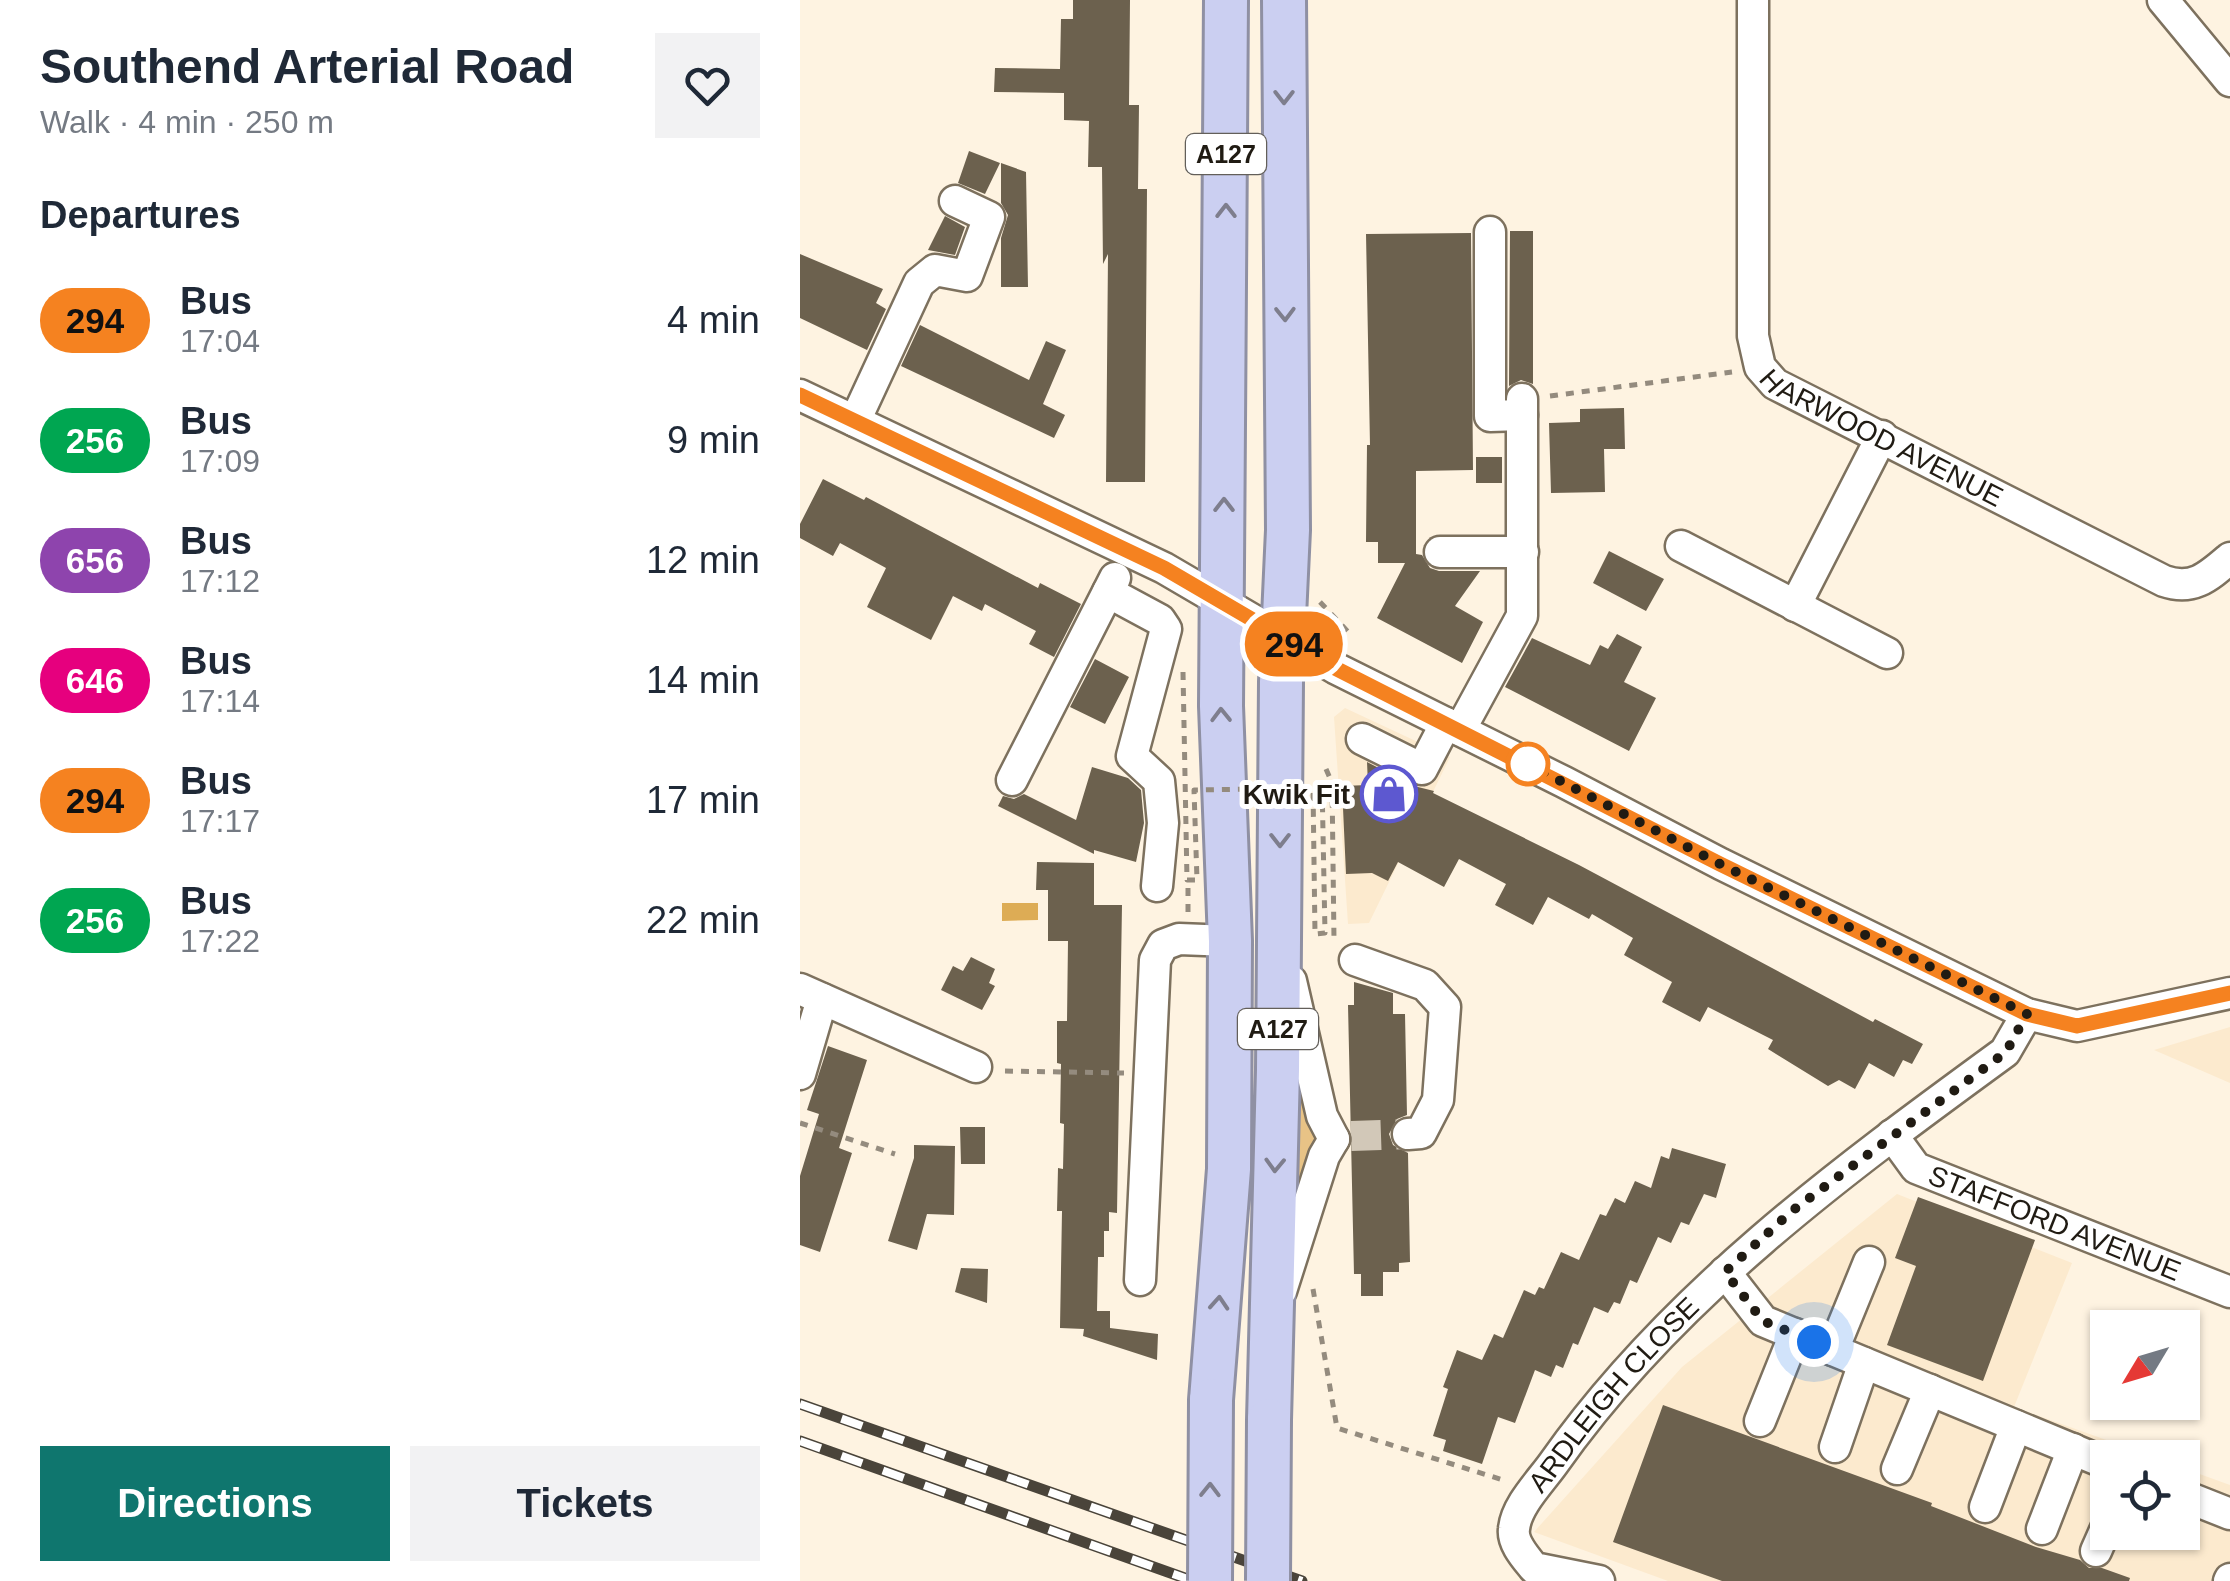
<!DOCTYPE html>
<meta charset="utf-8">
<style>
:root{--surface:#fff;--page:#f2f2f3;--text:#1f2937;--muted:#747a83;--accent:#0f766e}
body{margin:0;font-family:Arial,sans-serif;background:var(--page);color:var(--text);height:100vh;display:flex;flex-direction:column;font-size:38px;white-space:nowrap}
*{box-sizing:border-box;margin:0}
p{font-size:32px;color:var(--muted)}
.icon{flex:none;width:55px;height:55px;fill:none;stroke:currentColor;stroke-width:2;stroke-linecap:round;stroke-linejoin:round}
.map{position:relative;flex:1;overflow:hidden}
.drawer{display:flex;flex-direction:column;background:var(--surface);width:800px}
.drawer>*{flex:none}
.badge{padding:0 20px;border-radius:32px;font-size:35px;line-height:65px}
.needle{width:65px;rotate:232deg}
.tools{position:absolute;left:1290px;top:1310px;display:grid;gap:20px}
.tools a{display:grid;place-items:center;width:110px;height:110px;border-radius:0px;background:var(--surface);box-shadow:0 2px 8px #0004;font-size:50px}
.you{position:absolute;width:50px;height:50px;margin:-25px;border:8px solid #fff;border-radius:50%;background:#1a73e8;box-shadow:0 0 0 15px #1a73e833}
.map>.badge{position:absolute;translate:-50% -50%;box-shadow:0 0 0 5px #fff}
h2{padding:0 40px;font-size:38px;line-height:90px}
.round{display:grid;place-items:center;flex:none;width:105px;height:105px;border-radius:0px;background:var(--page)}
.overview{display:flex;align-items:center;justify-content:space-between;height:170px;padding:0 40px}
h1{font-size:48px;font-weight:600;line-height:75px}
.button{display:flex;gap:20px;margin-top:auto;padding:20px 40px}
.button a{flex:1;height:115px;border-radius:0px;background:var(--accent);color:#fff;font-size:40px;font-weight:600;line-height:115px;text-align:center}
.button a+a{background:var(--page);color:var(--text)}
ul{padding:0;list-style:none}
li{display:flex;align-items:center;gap:30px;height:120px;padding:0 40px}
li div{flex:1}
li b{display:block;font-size:38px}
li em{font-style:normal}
li .badge{min-width:110px;font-weight:700;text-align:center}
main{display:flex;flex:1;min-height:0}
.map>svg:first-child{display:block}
.built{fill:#fceace}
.green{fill:#e8c386}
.water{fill:#ddac55}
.building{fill:#6c614e}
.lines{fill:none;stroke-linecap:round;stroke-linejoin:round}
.minor-tunnel{stroke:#d2c8b8;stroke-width:30;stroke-dasharray:30 15;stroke-linecap:butt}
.minor-casing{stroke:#7d715e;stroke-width:35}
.highway-casing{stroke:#8f90a3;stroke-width:48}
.path{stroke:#948b7e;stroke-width:5;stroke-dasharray:8 8;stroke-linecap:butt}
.minor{stroke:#fff;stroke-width:30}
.highway{stroke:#cbcff1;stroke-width:42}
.rail-casing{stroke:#4a443a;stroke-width:11}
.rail{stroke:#fff;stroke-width:8;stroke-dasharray:22;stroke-linecap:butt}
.highway-bridge-casing{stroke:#8f90a3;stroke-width:48;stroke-linecap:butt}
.path-bridge{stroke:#948b7e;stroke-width:5;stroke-dasharray:8 8;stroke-linecap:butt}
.highway-bridge{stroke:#cbcff1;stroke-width:42}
.oneway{stroke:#7e7e8d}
.line-casing{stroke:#fff;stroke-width:22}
.line{stroke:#f58220;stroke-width:15}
.walk{stroke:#201b13;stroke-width:10;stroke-dasharray:0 18}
.stop-dot{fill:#fff;stroke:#f58220;stroke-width:5}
.labels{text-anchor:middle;stroke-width:10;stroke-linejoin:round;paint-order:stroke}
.shield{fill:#fff;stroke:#635f5a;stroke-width:2.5}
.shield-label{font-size:25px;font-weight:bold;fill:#201b13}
.street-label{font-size:28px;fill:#201b13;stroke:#fff}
.poi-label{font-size:28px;font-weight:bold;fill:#201b13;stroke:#fff;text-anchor:end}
</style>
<main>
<section class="drawer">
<div class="overview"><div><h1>Southend Arterial Road</h1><p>Walk · 4 min · 250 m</p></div><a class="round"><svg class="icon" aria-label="heart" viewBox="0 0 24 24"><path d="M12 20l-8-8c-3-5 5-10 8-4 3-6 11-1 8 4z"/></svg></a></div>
<h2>Departures</h2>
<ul>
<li><span class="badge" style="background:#f58220;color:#111">294</span><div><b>Bus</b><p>17:04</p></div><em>4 min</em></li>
<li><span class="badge" style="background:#00a651;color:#fff">256</span><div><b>Bus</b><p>17:09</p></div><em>9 min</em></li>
<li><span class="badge" style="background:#8e44ad;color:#fff">656</span><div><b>Bus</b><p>17:12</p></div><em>12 min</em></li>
<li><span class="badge" style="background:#e6007e;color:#fff">646</span><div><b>Bus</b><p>17:14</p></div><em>14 min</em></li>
<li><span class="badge" style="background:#f58220;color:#111">294</span><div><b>Bus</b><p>17:17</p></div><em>17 min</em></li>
<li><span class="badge" style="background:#00a651;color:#fff">256</span><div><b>Bus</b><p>17:22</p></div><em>22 min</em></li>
</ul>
<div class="button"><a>Directions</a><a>Tickets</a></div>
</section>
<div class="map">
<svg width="1430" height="1581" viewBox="0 0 1430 1581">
<rect width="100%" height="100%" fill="#fef3e1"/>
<path class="built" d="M545,708l105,49 -81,166 -21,1 -14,-207z
M1430,1027v56l-76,-33z
M1097,1194l175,69 -58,144 140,50 -46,1v74h74l1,-64 47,17v96h-562l-134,-49 148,-165z"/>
<path class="green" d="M497,1076l23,62 -24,71z"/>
<path class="water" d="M202,903h36v17l-36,1z"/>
<path class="building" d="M273,0h57l-1,105h10l-1,84h9l-2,293h-39l2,-228 -5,10 -1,-97h-14l1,-46 -25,-1v-27l-70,-1 1,-24 65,1 1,-50h12z
M169,151l31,12 -15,31 -27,-11z
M201,163l25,9 2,115h-27v-49l7,-23 -7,-12z
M145,216l20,11 -10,28 -27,-5z
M710,231h23v153l-12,-4 -12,6z
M671,233l2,237 -57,1v83l6,1 8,13 9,3h41l-25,35 28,16 -21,41 -85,-45 28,-55h-27v-21h-12l1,-97h3l-4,-211z
M0,254l83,35 -7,14 10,6 -19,41 -67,-32z
M120,325l109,55 17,-39 20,9 -23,54 22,11 -11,23 -153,-72z
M824,408l1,41h-21l1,43 -54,1 -2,-70 31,-1v-13z
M676,457h26v26h-26z
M23,479l41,21 2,-3 172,91 2,-5 41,21 -27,53 -25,-13 7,-13 -51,-27 -3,7 -29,-15 -22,44 -64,-33 19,-39 -46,-25 -7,13 -33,-18v-14z
M809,551l55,28 -18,32 -53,-28z
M817,634l25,13 -18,35 32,16 -27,53 -124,-64 27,-49 58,27 10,-20 8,4z
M295,659l34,18 -24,47 -35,-17z
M567,762l47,24 20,5 -1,2 146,72 294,157 2,-3 48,25 -11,20 -9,-4 -9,17 -25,-14 -14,26 -16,-9 -11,6 -60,-37 5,-9 -65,-33 -8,15 -38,-20 10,-20 -48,-27 9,-17 -41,-24 -3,5 -41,-22 -15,28 -38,-20 11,-21 -47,-25 -15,28 -46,-25 -10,19 -16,-8 -26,1 -4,-88 26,-1z
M292,767l36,11 13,12 3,33 -8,39 -42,-12v4l-96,-48 5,-10 11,3 10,-5 52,26z
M237,862l57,1v42h28l-5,308 -8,-1v19h-5v26h-6l-1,54h13v17l48,6 -1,26 -74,-24 1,-7 -24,-1 2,-117h-5l1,-43 5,1 1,-45 -4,-1 1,-59 -4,-1v-42h10l1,-80h-20v-51h-12z
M171,957l24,12 -6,14 6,3 -13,24 -41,-20 12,-24 10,5z
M554,982l39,11v21h12l2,101 -10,4 -8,15 4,11 15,8 2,109 -11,1v9h-16v24h-22v-22h-7l-6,-269h6z
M28,1046l39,14 -28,88 13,5 -32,99 -20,-7v-69l19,-62 -12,-4z
M160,1127h25v37h-24z
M114,1145l41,1 -1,69 -27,-1 -10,36 -29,-9 26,-83z
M872,1148l54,16 -10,34 -12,-4 -15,31 -8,-3 -10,21 -13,-6 -21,46 -7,-3 -10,24 -6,-2 -6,11 -14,-6 -16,38 -5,-2 -10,25 -7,-3 -5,12 -16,-7 -20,53 -17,-6 -16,47 -39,-13 3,-11 -13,-4 15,-47 -5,-2 14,-37 25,10 12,-26 9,4 21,-48 11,5 4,-8 5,2 17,-37 18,8 21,-46 6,2 9,-18 10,5 10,-22 16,7 10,-32 8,3z
M1118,1197l117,43 -52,141 -96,-36 29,-79 -21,-8z
M161,1268l27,1 -1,34 -32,-11z
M863,1405l269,98 -1,3 105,41 44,13 9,8h13l28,10 -1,3h-407l-109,-39z"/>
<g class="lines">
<path class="minor-tunnel" d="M551,1136l57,-2"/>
<g class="minor-casing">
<g id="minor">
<path id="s1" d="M953,0v336l7,31 15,17 389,197c29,10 44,-4 66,-23"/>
<path d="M1363,0l67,81"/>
<path d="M690,232v184l32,-1"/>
<path d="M0,395l364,173 171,100 229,114 157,82 306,150 50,12 153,-33"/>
<path d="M55,421l64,-138 16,-13 32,6 22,-59 -34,-16"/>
<path d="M881,546l206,107"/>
<path d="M640,552h83"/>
<path d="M308,592l52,28 6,9 -34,127 27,25 4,42 -6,63"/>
<path d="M995,606l87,-170"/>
<path d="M660,730l62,-114v-217"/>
<path d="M562,739l60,30 24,-46"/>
<path d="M212,780l103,-202"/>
<path d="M555,960l70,25 20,22 -7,93 -17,33 -13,1"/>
<path d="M491,981l31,135 12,23"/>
<path d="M0,989l176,78"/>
<path d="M0,1074l22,-75"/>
<path id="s2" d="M1092,1135l24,33 314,124"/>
<path d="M925,1272l38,49 345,143"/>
<path d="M340,1280l15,-320 8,-15 16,-6 51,2"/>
<path d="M481,1291l43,-135 10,-17"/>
<path d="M1033,1350l36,-88"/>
<path d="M960,1421l35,-87"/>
<path d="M1035,1447l29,-84"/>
<path d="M1097,1469l33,-79"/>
<path d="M1382,1495l48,19"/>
<path d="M1185,1507l31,-81"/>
<path d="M1242,1529l31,-80"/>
<path d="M1296,1551l12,-27"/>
<path id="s3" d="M799,1581l-65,-13c-8,-10 -22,-25 -20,-39 2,-23 26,-47 39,-65 118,-168 289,-293 452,-412l22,-38"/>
<path d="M1429,1581l1,-2"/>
</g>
</g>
<g class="highway-casing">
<path id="highway" d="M411,1400l18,-231 1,-228 -9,-235 5,-706
M469,1420l9,-350 3,-388 7,-152 -4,-530"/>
</g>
<path class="path" d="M750,396l182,-24
M520,602l32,34
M526,769l6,14 2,157
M388,888v24
M205,1071l119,2
M0,1123l95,31
M513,1289l24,139 166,52"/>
<use href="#minor" class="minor"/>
<use href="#highway" class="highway"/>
<g class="rail-casing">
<path id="rail" d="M0,1404l502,177
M0,1441l393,140"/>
</g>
<use href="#rail" class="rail"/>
<g class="highway-bridge-casing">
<path id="highway-bridge" d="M410,1581l1,-181
M468,1581l1,-161"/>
</g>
<path class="path-bridge" d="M383,672l4,208h10l-3,-90 119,-2 2,146 10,-1 -3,-151"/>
<use href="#highway-bridge" class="highway-bridge"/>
</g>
<defs><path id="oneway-chevron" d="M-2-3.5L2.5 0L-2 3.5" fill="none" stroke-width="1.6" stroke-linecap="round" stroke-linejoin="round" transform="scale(2.5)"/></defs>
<g class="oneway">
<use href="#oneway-chevron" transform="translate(484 97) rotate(90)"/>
<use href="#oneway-chevron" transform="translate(426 211) rotate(-90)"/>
<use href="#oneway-chevron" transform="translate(485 314) rotate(89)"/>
<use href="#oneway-chevron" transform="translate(424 505) rotate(-90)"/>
<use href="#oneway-chevron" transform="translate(421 715) rotate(-91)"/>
<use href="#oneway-chevron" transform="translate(480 840) rotate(90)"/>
<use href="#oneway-chevron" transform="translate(475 1165) rotate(92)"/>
<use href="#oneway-chevron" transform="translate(419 1303) rotate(-86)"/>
<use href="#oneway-chevron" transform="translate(410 1490) rotate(-89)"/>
</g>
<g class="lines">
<g class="line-casing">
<path id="line" d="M0,395l364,173 171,100 385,196 307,150 50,12 153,-33"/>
</g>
<use href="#line" class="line"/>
<path class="walk" d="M728,764l192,100 307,150 -21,38 -214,159 -67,61 38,49 51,21"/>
</g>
<defs>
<g id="shop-ring" transform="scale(2.875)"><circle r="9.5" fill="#fff" stroke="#5d58d0" stroke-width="1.5"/><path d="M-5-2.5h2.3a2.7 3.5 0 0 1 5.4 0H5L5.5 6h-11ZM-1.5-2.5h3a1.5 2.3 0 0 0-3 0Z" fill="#5d58d0"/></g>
</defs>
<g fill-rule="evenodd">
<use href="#shop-ring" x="589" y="794"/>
</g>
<circle class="stop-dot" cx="728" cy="764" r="20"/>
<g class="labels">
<g class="shield">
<rect x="386" y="134" width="80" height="40" rx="8"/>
<rect x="438" y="1009" width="80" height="40" rx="8"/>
</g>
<g class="shield-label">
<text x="426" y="163">A127</text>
<text x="478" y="1038">A127</text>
</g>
<g class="street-label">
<text dy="10" stroke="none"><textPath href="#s1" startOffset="510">HARWOOD AVENUE</textPath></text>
<text dy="10" stroke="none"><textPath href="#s2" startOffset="190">STAFFORD AVENUE</textPath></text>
<text dy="10" stroke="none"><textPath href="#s3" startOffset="280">ARDLEIGH CLOSE</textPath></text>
</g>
<g class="poi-label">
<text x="550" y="804">Kwik Fit</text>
</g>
</g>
</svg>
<div class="tools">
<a><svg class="needle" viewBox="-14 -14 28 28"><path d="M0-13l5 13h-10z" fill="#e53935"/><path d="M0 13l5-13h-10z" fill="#747a83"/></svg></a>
<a><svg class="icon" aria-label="locate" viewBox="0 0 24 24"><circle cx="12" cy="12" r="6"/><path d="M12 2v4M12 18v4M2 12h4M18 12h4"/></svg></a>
</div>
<div class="you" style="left:1014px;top:1342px"></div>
<b class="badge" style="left:494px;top:644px;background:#f58220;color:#111">294</b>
</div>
</main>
